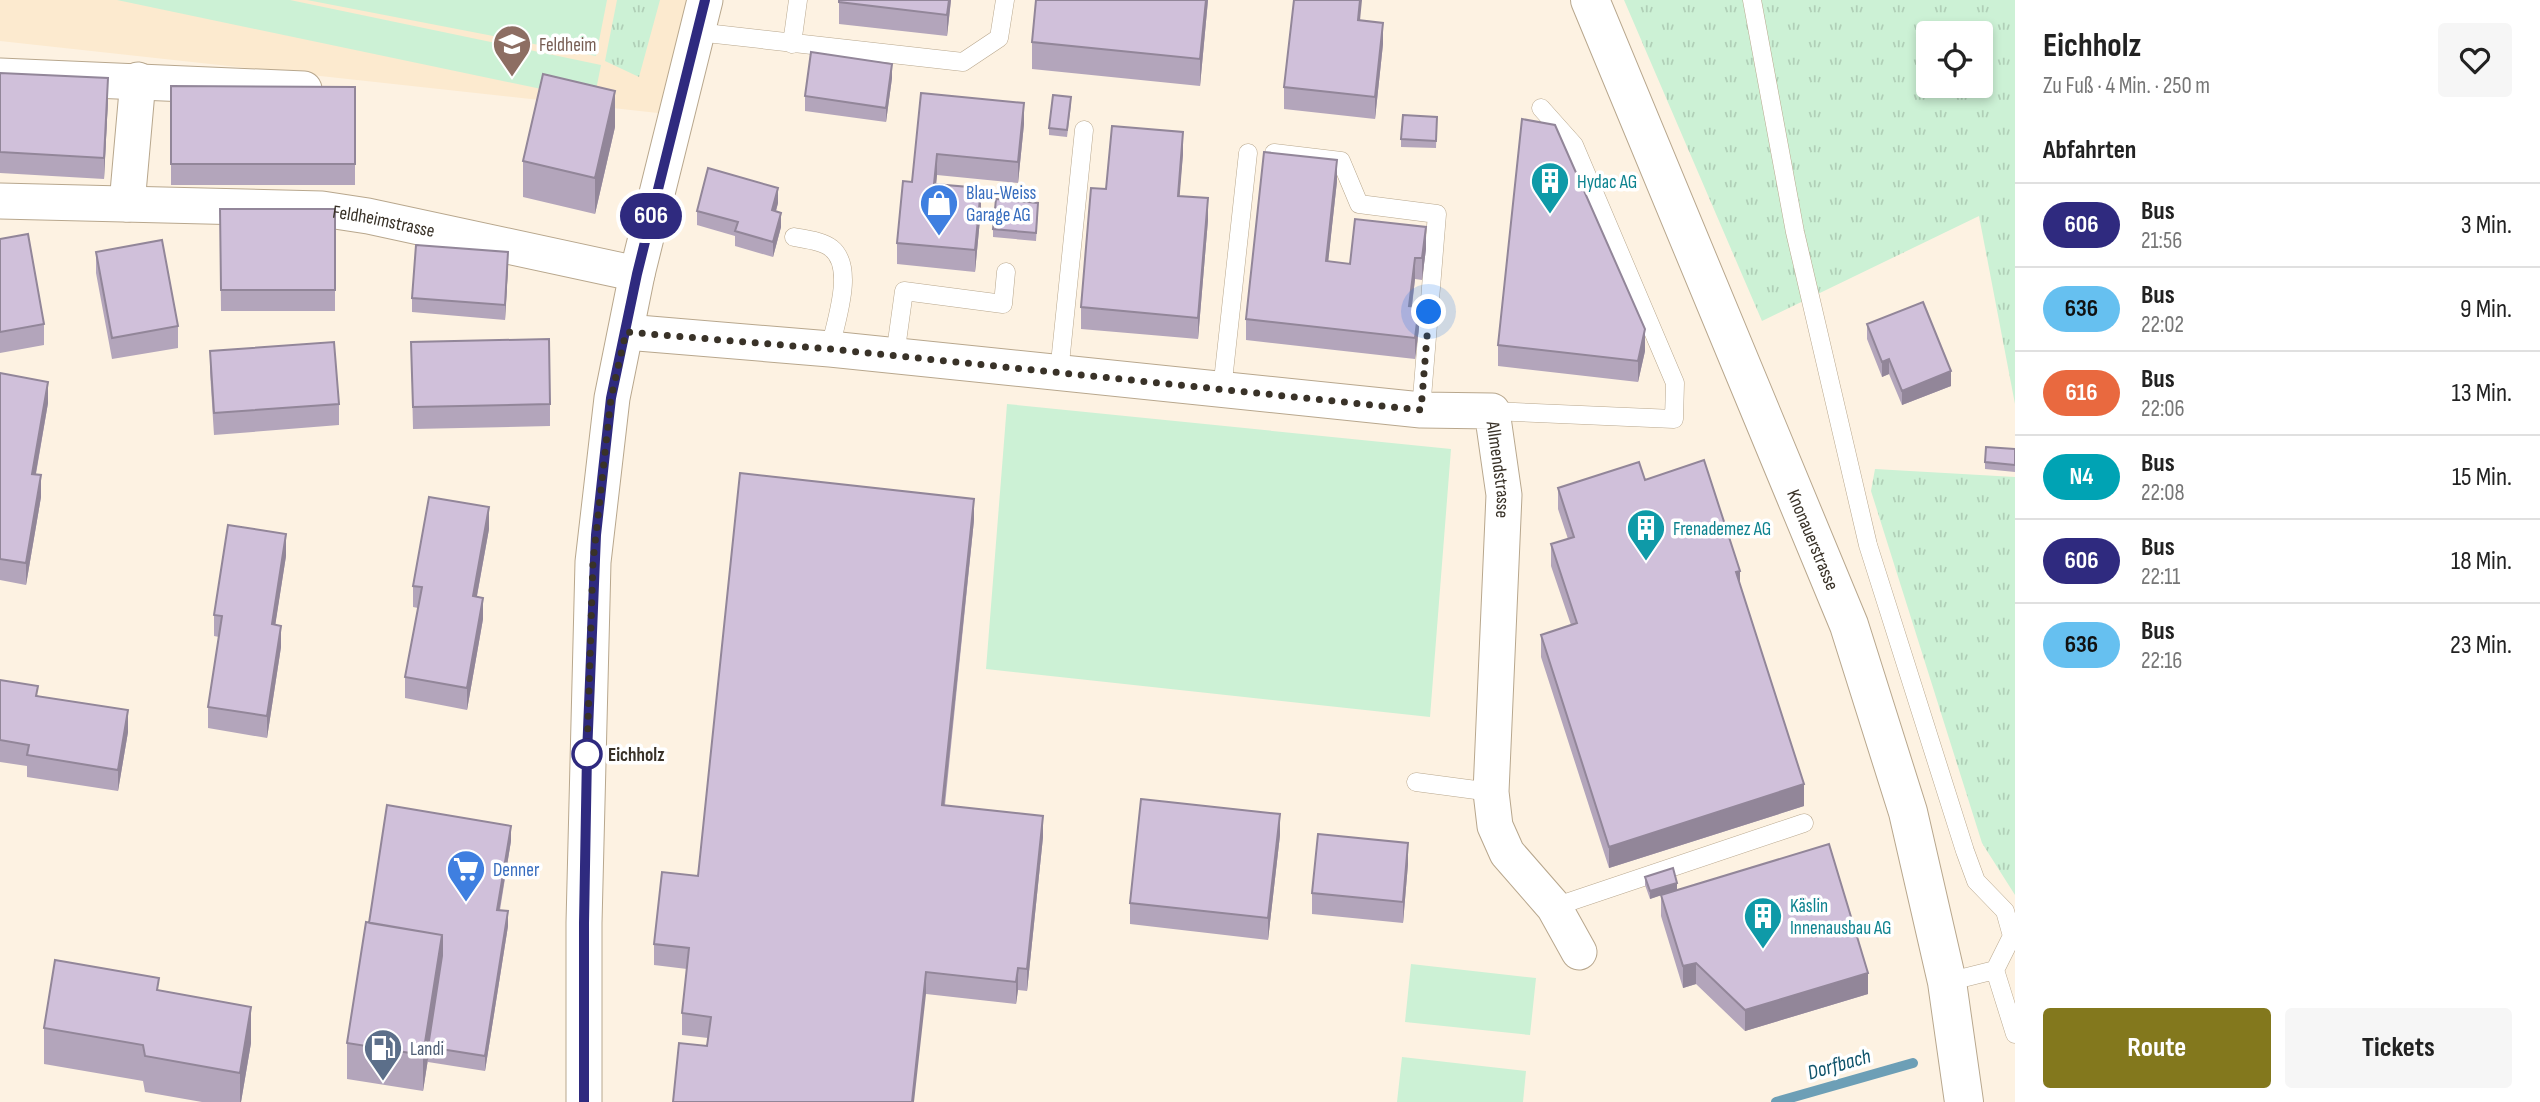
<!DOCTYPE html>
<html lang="de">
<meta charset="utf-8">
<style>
:root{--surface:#fff;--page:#f6f6f6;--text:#222;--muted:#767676;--line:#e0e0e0;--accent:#83781d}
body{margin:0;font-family:"Sofia Sans Condensed",sans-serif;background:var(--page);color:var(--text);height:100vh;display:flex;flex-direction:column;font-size:26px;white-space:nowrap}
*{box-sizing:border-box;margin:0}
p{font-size:23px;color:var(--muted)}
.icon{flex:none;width:38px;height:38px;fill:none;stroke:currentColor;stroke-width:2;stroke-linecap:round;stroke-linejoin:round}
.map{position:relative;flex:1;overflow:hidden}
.panel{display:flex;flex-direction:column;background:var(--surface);width:525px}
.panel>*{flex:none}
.badge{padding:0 14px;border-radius:23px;font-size:24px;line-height:46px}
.buttons{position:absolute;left:1916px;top:21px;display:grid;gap:14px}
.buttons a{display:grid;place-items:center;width:77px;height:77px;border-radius:7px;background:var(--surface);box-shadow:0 4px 10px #0003;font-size:35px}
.you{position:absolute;width:35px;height:35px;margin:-18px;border:5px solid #fff;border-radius:50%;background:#1a73e8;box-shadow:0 0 0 10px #1a73e833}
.map>.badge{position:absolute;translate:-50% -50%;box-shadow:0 0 0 4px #fff}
h2{padding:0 28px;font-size:26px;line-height:63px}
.round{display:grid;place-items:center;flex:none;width:74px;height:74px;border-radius:7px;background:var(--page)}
.overview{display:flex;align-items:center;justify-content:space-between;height:119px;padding:0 28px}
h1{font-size:33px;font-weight:700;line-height:52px}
.action{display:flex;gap:14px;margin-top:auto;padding:14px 28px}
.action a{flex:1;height:80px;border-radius:7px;background:var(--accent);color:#fff;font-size:28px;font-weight:700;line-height:80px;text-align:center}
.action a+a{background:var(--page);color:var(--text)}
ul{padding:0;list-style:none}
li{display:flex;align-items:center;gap:21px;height:84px;padding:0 28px;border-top:2px solid var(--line)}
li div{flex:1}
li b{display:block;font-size:26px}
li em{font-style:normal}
li .badge{min-width:77px;font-weight:700;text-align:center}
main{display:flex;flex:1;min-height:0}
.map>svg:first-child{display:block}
.built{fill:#fceacf}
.grass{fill:url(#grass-tufts);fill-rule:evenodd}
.green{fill:#ccf1d5}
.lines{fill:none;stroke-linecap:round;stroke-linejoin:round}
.stream{stroke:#6d9fb6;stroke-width:10}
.service-casing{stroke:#b8a78d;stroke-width:19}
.minor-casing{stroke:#b8a78d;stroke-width:37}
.tertiary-casing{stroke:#b8a78d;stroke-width:40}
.service{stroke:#fff;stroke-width:18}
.minor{stroke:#fff;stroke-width:35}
.tertiary{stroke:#fff;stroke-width:38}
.wall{fill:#b3a5bb}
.shaded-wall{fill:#928699}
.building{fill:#d0c0da;stroke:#928699;stroke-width:2}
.line-casing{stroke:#fff;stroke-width:16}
.line{stroke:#2f2a7f;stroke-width:10}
.walk{stroke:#393228;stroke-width:7;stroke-dasharray:0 12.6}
.stop-dot{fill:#fff;stroke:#2f2a7f;stroke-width:3.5}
.labels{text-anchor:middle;stroke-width:7;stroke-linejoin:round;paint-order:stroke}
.education-label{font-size:19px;fill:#785e54;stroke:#fff;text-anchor:start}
.culture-label{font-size:19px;fill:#0d838f;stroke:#fff;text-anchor:start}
.shop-label{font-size:19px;fill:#366cbe;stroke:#fff;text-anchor:start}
.street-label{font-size:19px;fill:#393228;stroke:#fff}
.stop-label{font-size:19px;font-weight:bold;fill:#393228;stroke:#fff;text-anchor:start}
.service-label{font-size:19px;fill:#4e5e75;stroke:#fff;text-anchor:start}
.water-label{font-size:21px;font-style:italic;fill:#0e526a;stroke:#fff}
</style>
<main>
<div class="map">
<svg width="2015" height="1102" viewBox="0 0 2015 1102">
<defs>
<pattern id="grass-tufts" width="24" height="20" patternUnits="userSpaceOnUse" patternTransform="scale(1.75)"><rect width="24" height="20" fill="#ccf1d5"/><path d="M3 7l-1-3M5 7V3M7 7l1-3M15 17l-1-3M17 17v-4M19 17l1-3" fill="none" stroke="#b0cfb7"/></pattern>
</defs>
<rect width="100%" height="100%" fill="#fdf2e2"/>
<path class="built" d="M0,0h705l-29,115 -676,-74z"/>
<path class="grass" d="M617,0h43l-21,77 -34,-16z
M1624,0h391v404l-36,-188 -217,105zM1928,33h53v53h-53z
M1875,469l140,8v418l-33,-52 -111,-352z"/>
<path class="green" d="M117,0h173l311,65 -7,35z
M307,0h300l-11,56z
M1007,404l444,45 -21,268 -444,-48z
M1411,964l125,14 -6,57 -125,-13z
M1402,1057l124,14 -3,31h-126z"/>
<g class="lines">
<path class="stream" d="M1776,1102l137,-39"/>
<g class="service-casing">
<path id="service" d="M1752,0l43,232 73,313 97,306 11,30 29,30 7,25 -17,34 -48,12
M697,32l266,30 36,-24 6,-38
M792,44l6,-44
M1274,153l67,8 18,43 78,10 -16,196
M794,237c10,2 29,4 37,11 25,19 4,75 -1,101
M895,356l9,-65 99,13 3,-32
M1059,373l25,-243
M1222,390l26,-237
M1492,411l182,8 1,-36 -101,-238 -33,-37
M1416,782l75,10
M1554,907l250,-84
M1995,970l20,64"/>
</g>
<g class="minor-casing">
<g id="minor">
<path d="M0,76l304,13"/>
<path id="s1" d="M0,201l322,8 46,7 269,58"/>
<path d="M127,204l11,-124"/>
<path id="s2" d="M626,332l204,17 591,61 71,1 12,84 -13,297 4,34 12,27 47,54 25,45"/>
<path d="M584,1102v-179l9,-361 19,-164 25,-124 68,-274"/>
</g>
</g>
<g class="tertiary-casing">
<g id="tertiary">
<path id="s3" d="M1590,0l259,625 59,187 39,170 17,120"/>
</g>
</g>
<use href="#service" class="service"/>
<use href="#minor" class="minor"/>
<use href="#tertiary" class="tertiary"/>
</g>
<path class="wall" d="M839,0h112l-4,36 -108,-12z
M1036,0h172l-8,86 -168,-17v-27z
M1360,20l23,24 -8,75 -91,-10v-22z
M0,73l108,27 -4,79 -104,-6z
M892,78l-6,44 -81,-11v-15z
M171,86l184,1v98h-184z
M921,93l103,31 -6,59 -81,-8 -1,9 45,25 -6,63 -78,-8v-21l15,-61z
M1071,105l-4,32 -18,-2v-7z
M1437,117l-1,31 -35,-1v-8z
M615,127l-20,87 -72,-17v-36z
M1183,154l-4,42 29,24 -10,119 -117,-10v-22l25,-118z
M1337,181l-9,80 22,3 76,-15 -4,31 -7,-1 -3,28 7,21 -4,31 -169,-19v-21z
M778,203l-2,8 5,16 -8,30 -38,-11v-10l-38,-11v-14z
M220,209h115v102h-114z
M1038,210l-2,31 -43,-4v-8z
M0,239l44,85v21l-44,8z
M96,252l82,74v22l-66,11 -16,-86z
M508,267l-3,53 -93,-8v-14z
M1867,324l84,62 -49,19 -13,-31 -7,3 -15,-38z
M411,342l139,62v22l-137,3z
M1498,345l147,6 -7,31 -140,-16z
M210,351l129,53v21l-125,10 -4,-63z
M0,373l48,30 -12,71 5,23 -15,88 -26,-5z
M2015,449v23l-30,-3v-7z
M1645,480l95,106 64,220 -195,62 -68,-211v-22l30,-10 -20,-59v-22l17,-5 -10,-30v-21z
M974,520l-29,285 98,32 -16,154 -9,-1 -2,14 -90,-10 -219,52 1,-8 -26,-3v-22l5,-44 -33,-4v-21l44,-68z
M489,529l-12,67 6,23 -16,91 -62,-12v-21l13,-69 -5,-1v-21z
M286,556l-11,69 6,22 -14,91 -59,-10v-21l11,-70 -5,-1v-21z
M0,680l128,52 -10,59 -91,-14v-11l-27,-4z
M1280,835l-12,105 -138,-16v-21z
M511,841l-11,69 8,16 -23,145 -57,-9v-3l-5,32 -76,-12v-36l22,-120z
M1408,864l-5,59 -91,-9v-21z
M1645,877l32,13 191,104 -123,37 -49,-47 -13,4 -22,-72v-21l-11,4 -5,-14z
M159,991l92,52 -10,59h-39l-57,-10 -2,-11 -99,-17v-36z"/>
<path class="shaded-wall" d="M949,0h2l-4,36v-21z
M1206,0h2l-8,86v-27z
M1360,0h2l-4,41v-21z
M1383,23v21l-8,75v-22z
M892,64v14l-6,44v-14z
M108,78v22l-4,79v-21z
M615,91v36l-20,87v-36z
M1024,103v21l-6,59v-21z
M1183,132v22l-5,63v-21z
M937,154v21l-3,30v-21z
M1337,160v21l-11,101v-21z
M778,188v15l-6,22v-15z
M981,188v21l-6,63v-22z
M1208,198v22l-10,119v-21z
M781,213v14l-8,30v-15z
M1426,227v22l-4,31v-22z
M508,252v15l-3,53v-15z
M1415,258v21l-6,49v-22z
M1419,307v21l-4,31v-21z
M1645,329v22l-7,31v-21z
M1889,359v15l-7,3v-15z
M1951,371v15l-49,19v-14z
M48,382v21l-16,92v-21z
M41,475v22l-15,88v-22z
M974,499v21l-32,306v-21z
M489,507v22l-16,88v-21z
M286,534v22l-14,90v-22z
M1740,571v21l-4,-20z
M483,598v21l-16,91v-22z
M281,626v21l-14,91v-22z
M128,710v22l-10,59v-21z
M1804,784v22l-195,62v-21z
M1280,814v21l-12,105v-22z
M1043,816v21l-16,154v-22z
M511,826v15l-14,83v-14z
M1408,843v21l-5,59v-21z
M1677,883v7l-27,9v-8z
M508,911v15l-23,145v-15z
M442,935v36l-14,76v12l-5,32v-36z
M1696,963v21l-13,4v-22z
M1018,968v22l-2,14v-22z
M926,972v22l-12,108h-2z
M1868,973v21l-123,37v-21z
M251,1007v36l-10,59h-1v-29z"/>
<path class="building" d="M839,0h110l-2,15 -108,-13z
M1036,0h170l-6,59 -168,-17z
M1294,0h66l-2,20 25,3 -8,74 -91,-10z
M811,52l81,12 -6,44 -81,-12z
M0,73l108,5 -4,80 -104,-6z
M543,74l72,17 -20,87 -72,-17z
M171,86l184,1v77h-184z
M921,93l103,10 -6,59 -81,-8 -3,30 47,4 -6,62 -78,-7 6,-62 9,1z
M1053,95l18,2 -4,33 -18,-2z
M1403,115l34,2 -1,24 -35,-2z
M1522,119l33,6 90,204 -7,32 -140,-16z
M1112,126l71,6 -5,64 30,2 -10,120 -117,-11 10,-119 15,1z
M1264,152l73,8 -11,101 24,3 5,-45 71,8 -4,31h-7l-6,48 10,1 -4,31 -169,-19z
M708,168l70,20 -6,22 9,3 -8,29 -38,-11 3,-9 -41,-11z
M996,199l42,4 -2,30 -43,-4z
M220,209h115v81h-114z
M28,234l16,90 -44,8v-93z
M162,240l16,86 -66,12 -16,-86z
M416,245l92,7 -3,53 -93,-7z
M1923,302l28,69 -49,20 -13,-32 -7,3 -15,-38z
M549,339l1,65 -137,3 -2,-65z
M334,342l5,62 -125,9 -4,-62z
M0,373l48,9 -16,92 9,1 -15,88 -26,-4z
M1986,447l29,2v16l-30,-3z
M1704,460l36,111 -4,1 68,212 -195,63 -68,-212 36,-12 -26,-79 23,-7 -16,-49 81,-26 6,18z
M740,473l234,26 -32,306 101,11 -16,153 -9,-1 -2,14 -90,-10 -14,130h-239l6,-59 28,3 4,-29 -29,-4 7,-65 -35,-4 8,-72 36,4z
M429,497l60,10 -16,89 10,2 -16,90 -62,-11 17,-90 -9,-1z
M228,525l58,9 -14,90 9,2 -14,90 -59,-9 14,-91 -8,-1z
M0,680l38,6 -2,10 92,14 -10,60 -91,-15 2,-10 -29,-5z
M1141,799l139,15 -12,104 -138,-15z
M387,805l124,21 -14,84 11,1 -23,145 -57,-9 14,-91v-21l-73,-12z
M1318,834l90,9 -5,59 -91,-9z
M1829,844l39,129 -123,37 -49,-47 -13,3 -22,-71z
M1673,868l4,15 -27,8 -5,-14z
M366,922l76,13 -19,120 -76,-12z
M55,960l104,18 -2,12 94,17 -11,66 -95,-17 -2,-11 -99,-17z"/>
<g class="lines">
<g class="line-casing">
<path id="line" d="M584,1102v-179l3,-169 9,-219 15,-137 26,-124 68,-274"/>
</g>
<use href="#line" class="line"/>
<path class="walk" d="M587,754l6,-192 18,-164 15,-66 204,17 591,61 8,-98"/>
</g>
<defs>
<g id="school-pin" transform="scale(2.0125)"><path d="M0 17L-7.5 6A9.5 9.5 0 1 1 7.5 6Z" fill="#8d6e63" stroke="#fff"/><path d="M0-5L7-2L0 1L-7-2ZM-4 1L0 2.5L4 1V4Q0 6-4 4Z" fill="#fff"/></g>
<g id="building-pin" transform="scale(2.0125)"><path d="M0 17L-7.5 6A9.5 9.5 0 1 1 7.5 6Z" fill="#0f9aa8" stroke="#fff"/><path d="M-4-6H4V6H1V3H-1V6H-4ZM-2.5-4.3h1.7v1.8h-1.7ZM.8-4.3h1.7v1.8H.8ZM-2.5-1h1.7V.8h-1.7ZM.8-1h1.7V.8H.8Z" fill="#fff"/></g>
<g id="shop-pin" transform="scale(2.0125)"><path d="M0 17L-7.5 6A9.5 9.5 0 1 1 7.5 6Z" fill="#3f7fe0" stroke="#fff"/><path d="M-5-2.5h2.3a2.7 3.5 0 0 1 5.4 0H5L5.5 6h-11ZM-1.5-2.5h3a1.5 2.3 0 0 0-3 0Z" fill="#fff"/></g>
<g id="supermarket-pin" transform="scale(2.0125)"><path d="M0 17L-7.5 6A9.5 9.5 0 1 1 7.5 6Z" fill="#3f7fe0" stroke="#fff"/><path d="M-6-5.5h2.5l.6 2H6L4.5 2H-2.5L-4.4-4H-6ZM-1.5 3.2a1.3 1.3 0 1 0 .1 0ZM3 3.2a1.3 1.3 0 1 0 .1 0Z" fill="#fff"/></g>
<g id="fuel-pin" transform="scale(2.0125)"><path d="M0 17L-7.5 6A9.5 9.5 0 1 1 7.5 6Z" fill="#5c6f8a" stroke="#fff"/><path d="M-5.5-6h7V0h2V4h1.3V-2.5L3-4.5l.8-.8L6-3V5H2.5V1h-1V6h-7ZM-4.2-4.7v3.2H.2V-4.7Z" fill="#fff"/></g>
</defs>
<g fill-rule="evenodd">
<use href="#school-pin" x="512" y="44"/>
<use href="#building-pin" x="1550" y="181"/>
<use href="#shop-pin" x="939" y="203"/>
<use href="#building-pin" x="1646" y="528"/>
<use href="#supermarket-pin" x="466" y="869"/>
<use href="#building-pin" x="1763" y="916"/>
<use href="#fuel-pin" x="383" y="1048"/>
</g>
<circle class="stop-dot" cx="587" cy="754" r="14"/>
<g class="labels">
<g class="education-label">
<text x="539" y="51">Feldheim</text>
</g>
<g class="culture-label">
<text x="1577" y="188">Hydac AG</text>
<text x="1673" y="535">Frenademez AG</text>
<text x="1790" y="912">Käslin<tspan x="1790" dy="22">Innenausbau AG</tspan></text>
</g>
<g class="shop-label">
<text x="966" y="199">Blau-Weiss<tspan x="966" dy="22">Garage AG</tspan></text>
<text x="493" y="876">Denner</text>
</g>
<g class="street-label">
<text dy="7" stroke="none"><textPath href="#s1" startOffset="385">Feldheimstrasse</textPath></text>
<text dy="7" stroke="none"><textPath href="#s2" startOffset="929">Allmendstrasse</textPath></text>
<text dy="7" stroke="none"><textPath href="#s3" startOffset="584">Knonauerstrasse</textPath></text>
</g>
<g class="stop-label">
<text x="608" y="761">Eichholz</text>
</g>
<g class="service-label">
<text x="410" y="1055">Landi</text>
</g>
<g class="water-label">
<text transform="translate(1839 1064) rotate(-16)" y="7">Dorfbach</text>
</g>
</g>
</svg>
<div class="buttons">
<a><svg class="icon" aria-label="locate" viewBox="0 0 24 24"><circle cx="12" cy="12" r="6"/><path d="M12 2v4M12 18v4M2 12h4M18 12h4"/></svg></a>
</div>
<div class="you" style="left:1429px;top:312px"></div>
<b class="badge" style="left:651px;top:216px;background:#2f2a7f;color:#fff">606</b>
</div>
<section class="panel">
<div class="overview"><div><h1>Eichholz</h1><p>Zu Fuß · 4 Min. · 250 m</p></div><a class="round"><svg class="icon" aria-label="heart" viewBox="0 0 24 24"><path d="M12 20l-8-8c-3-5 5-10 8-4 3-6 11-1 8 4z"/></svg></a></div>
<h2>Abfahrten</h2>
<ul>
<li><span class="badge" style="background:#2f2a7f;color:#fff">606</span><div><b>Bus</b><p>21:56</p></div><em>3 Min.</em></li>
<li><span class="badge" style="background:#66c0f0;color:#111">636</span><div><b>Bus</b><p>22:02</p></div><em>9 Min.</em></li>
<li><span class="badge" style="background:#e9693f;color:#fff">616</span><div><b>Bus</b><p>22:06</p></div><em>13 Min.</em></li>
<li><span class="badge" style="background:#00a3b4;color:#fff">N4</span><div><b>Bus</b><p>22:08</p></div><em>15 Min.</em></li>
<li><span class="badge" style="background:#2f2a7f;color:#fff">606</span><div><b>Bus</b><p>22:11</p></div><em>18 Min.</em></li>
<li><span class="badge" style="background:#66c0f0;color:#111">636</span><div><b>Bus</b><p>22:16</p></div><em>23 Min.</em></li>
</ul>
<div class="action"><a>Route</a><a>Tickets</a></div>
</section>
</main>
